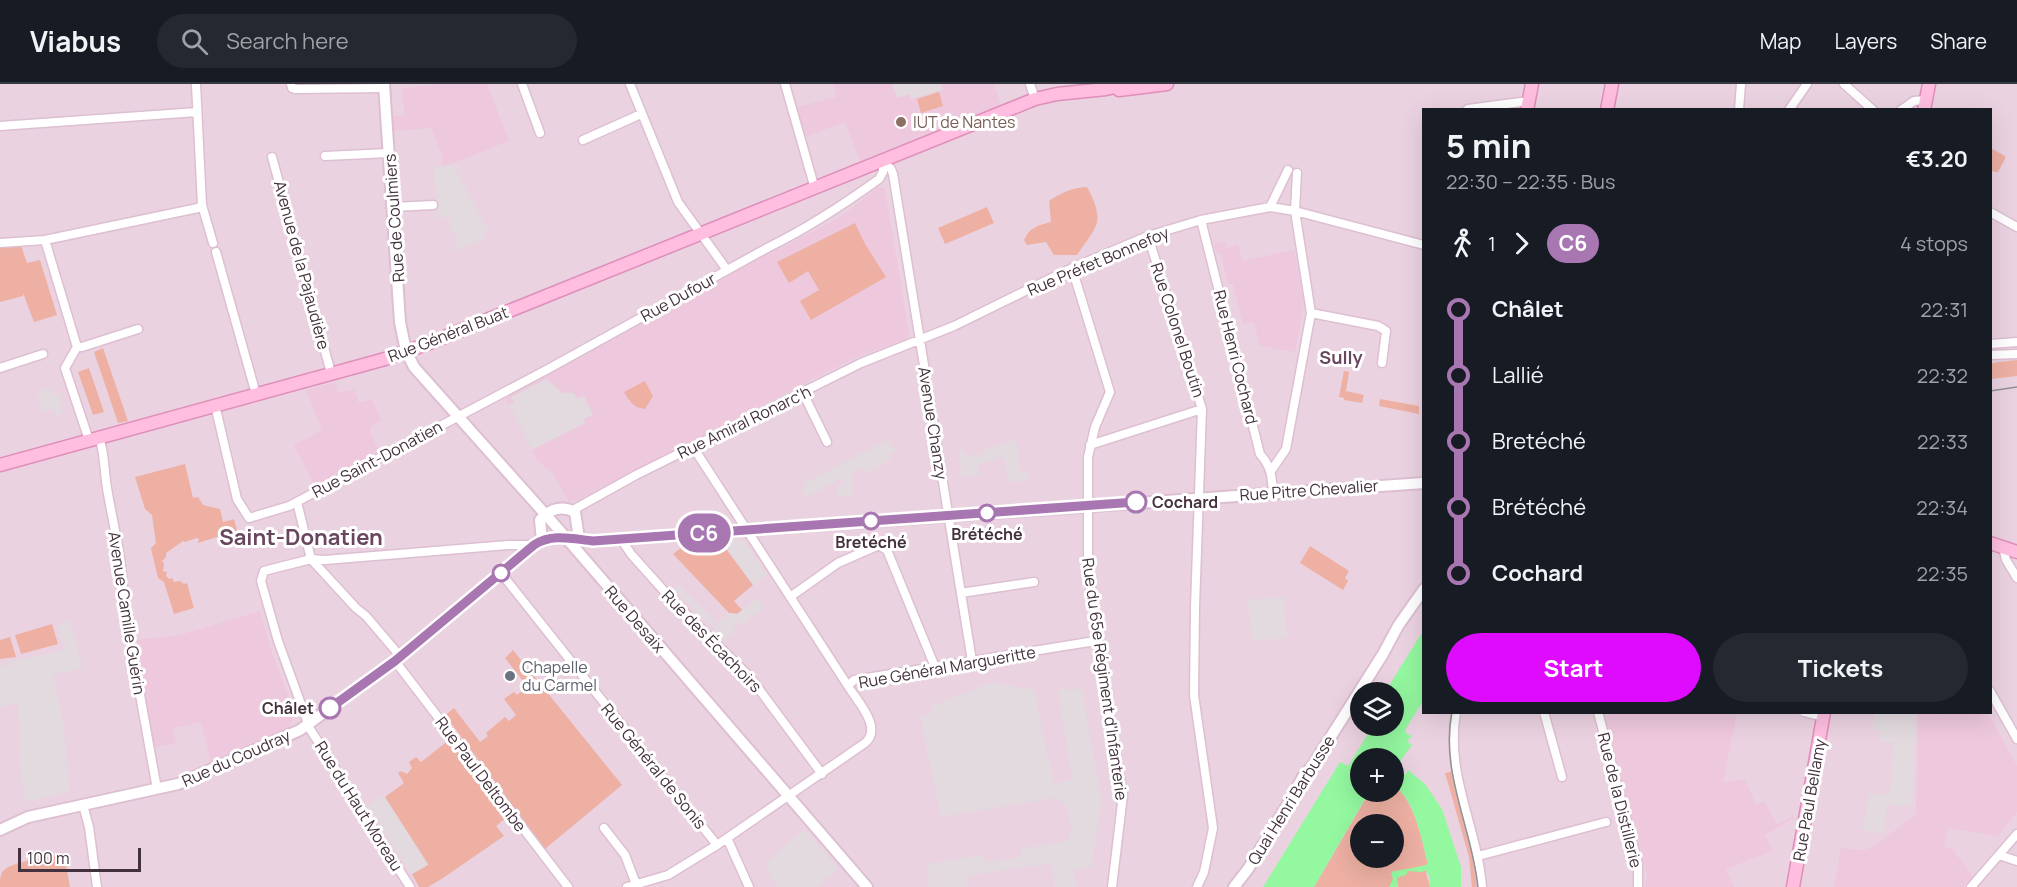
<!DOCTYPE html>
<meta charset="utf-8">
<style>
:root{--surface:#171b24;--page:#242831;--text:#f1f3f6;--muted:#9ea1a6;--line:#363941;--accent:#de0bff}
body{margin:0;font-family:Manrope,sans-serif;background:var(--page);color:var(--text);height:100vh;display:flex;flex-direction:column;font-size:22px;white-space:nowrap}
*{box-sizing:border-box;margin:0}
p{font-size:20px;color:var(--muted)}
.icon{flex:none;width:33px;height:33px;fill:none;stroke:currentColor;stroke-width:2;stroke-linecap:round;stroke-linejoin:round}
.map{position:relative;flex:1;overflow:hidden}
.drawer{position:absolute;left:1422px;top:24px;width:570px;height:606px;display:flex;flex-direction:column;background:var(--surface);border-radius:0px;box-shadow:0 6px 24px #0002}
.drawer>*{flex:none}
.badge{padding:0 12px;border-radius:20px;font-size:21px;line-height:39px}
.tools{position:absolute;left:1350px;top:598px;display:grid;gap:12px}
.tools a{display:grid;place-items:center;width:54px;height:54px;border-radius:50%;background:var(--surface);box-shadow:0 6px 24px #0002;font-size:30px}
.scale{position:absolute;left:18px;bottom:15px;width:123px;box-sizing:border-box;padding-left:6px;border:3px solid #44313e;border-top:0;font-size:16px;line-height:21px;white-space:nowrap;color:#44313e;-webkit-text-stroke:4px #fff;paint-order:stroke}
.map>.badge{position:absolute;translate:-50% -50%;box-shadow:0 0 0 3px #fff}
.legs{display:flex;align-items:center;gap:9px;height:66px;padding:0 24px;font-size:20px}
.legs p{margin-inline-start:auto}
.head{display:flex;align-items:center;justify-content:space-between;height:102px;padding:0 24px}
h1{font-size:33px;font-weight:700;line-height:45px}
.action{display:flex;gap:12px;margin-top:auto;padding:12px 24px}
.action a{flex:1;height:69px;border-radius:36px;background:var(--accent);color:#fff;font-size:24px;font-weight:700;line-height:69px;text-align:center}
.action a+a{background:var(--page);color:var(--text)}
ul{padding:0 24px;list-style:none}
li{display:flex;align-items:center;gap:21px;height:66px;font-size:22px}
li i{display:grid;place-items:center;width:9px;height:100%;margin:0 8px;background:currentColor}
li i::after{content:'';width:15px;height:15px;margin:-8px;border:4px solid;border-radius:50%;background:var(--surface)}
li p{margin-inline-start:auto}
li:first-child i{background:linear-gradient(#0000 50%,currentColor 0)}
li:last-child i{background:linear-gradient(currentColor 50%,#0000 0)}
header{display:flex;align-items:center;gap:36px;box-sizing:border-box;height:84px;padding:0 30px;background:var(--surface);border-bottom:2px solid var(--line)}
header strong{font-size:28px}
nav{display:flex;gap:33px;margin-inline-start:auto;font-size:21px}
.search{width:420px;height:54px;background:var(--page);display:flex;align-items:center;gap:15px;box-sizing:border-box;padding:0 21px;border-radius:33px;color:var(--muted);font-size:22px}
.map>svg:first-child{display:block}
.residential{fill:#ebd2e1;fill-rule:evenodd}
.education{fill:#eec8dd}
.green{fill:#edb0a3;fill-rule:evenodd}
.parking{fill:#e2dadf}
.water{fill:#94f8a0}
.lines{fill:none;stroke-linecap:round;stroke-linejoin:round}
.minor-casing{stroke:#ddbfd2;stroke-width:11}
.tertiary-casing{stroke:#ddbfd2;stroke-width:14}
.secondary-casing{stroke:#df8eba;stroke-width:15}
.minor{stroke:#fff;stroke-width:8}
.tertiary{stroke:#fff;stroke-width:10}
.secondary{stroke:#ffbee0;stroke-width:12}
.tram{stroke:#929292;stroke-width:1.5}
.line-1-casing{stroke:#fff;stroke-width:14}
.line-1{stroke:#a877b2;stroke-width:9}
.education-dot{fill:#8d6e63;stroke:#fff;stroke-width:2}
.stop-1-dot{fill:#fff;stroke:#a877b2;stroke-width:3}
.worship-dot{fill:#6b7280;stroke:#fff;stroke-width:2}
.labels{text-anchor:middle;stroke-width:6;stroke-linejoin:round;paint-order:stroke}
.education-label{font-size:16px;fill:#785e54;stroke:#fff;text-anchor:start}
.street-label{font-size:16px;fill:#44313e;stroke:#fff}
.stop-label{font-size:16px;font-weight:bold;fill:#44313e;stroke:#fff}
.worship-label{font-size:16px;fill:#5b616d;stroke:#fff;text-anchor:start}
.neighbourhood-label{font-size:18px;font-weight:bold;fill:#68475e;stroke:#fff}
.district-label{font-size:22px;font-weight:bold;fill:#68475e;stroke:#fff}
</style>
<header>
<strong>Viabus</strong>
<div class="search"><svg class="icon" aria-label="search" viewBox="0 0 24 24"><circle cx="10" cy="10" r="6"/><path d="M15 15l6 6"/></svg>Search here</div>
<nav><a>Map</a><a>Layers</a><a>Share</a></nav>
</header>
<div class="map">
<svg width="2017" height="803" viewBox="0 0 2017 803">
<rect width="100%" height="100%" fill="#f3e0eb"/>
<path class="residential" d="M0,0h2017v803h-2017zM1424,26h566v602h-566zM1360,609h34v33h-34zM1360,675h34v33h-34zM1360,741h34v33h-34z"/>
<path class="education" d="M438,0h49l22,57 -66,26 -1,-12 -11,-27 -37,3 -1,-15 12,-1 -4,-26z
M833,0h161l7,21 -141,56 -15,-39 -40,15 -8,-30 40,-10z
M879,103l6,2 24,144 -3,6 -54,20 -274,141 -9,2 -16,-28 -16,-14 -32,-62 260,-143 27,-12 51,-28z
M1225,158l1,6 12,-3 4,16 52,-11 10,54 -9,48 -35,-6 -6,-24 -11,2 -10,-39 -5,-2 -7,-29h-4l-3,-10z
M335,298l3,11 16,-4 5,14 13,-4 9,21 -9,5v2l-3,2 10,22 -64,36 -21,-42 28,-15 -16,-40z
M260,527l11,39 24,63 -7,16 -77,33 -10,-40 -29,6 4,15 -24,5 -19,-108 47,-5z
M1604,629h133l-14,69 5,1v-2l17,-1 11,24 8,-3 13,24 17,-9v2l-29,17 8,16 -47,18 8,18h-89l2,-13z
M1947,629h41l29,53v46l-19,24 -50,-8 -4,19 8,2 21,27 -10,11h-129l7,-39 22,2 12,-4 41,-32 2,-101h20v2z"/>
<path class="green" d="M939,8l4,14 -22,7 -4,-14z
M1992,65l13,7v3l-7,13h-3l-4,-2v-20z
M1087,103c19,36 10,38 -10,68h-23l-8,-13 -19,3 -3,-5c5,-12 14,-15 27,-18l-2,-21c13,-9 23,-13 38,-14z
M987,123l7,16 -49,21 -7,-16z
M855,139l10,21 21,33 -75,43 -11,-19 19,-11 -11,-19 -19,12 -12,-21z
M21,161l6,18 13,-3 17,55 -23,7 -11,-29v3l-23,6v-55z
M103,264l25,73 -10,2 -24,-71z
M2017,276v16l-26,3v-15l7,-2z
M89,284l15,44 -11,3 -15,-43z
M1344,287l5,1 -3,19 18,4 -2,8 -18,-3v-2l-5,-1z
M645,297l8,15 -8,13c-11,-1 -16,-8 -21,-17z
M1380,315l39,7v8l-40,-8z
M185,380l8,34 5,-1 5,8 17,4 3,13 11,-3 4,15 -15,1 -25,8 1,-4 -2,-1 -12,4 -2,-1 -17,12v4l-4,4 2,3 -1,7 4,1 -1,4 3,3 3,-1 2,4 6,-1 4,3 3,-1 7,25 -20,6 -10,-32 -6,-4 -7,-30 5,-5 -4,-28 -7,-6 -10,-32z
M719,455l34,46 -19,16 9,10 -6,3 -8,-1 -56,-59 17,-13z
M1310,462l39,25 -4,7 3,3 -5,9 -43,-27z
M52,540l6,20 -37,10 -6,-19z
M10,553l6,20 -16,2v-19z
M513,566l109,135 -77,64 -100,-134 9,-7 26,34 8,-6 -2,-3 19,-16 4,4 7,-6 -12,-16 10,-7 3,3 10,-9 -22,-28z
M449,656l58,77 -11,9 8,10 -61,42 -15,9h-9l-7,-13 16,-10 -43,-67 19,-14 -6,-10 3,-2 6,3 5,-6 -3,-6 7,-5 5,5z
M1453,687l16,58 11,58h-8l-3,-30 -21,-74 -3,-10z
M1394,701c22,18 27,53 34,79l-3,5 5,18h-116l52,-89 7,-6h21zM1360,741h34v33h-34z
M64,770l6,33h-70c0,-7 0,-13 4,-17 12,-10 44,-12 60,-16z"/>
<path class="parking" d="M892,0h49l2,6 -32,9 -2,-5 -12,4z
M453,80l36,68 -7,3 1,5 -27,11 -1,-20h-5l-1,-14 -10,1 -6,-50z
M546,295l17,14h11l3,5 7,-2 9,19 -9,4 1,4 -53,27 -23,-45 5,-3 -3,-5z
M50,304l2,7 7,-2 4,21 -7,2 -3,-7 -10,3 -6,-19z
M888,356l8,11 -7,3 3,5 -25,14 -4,-6 -11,7 1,22 -16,1 2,-13 6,-1 -4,-4 -32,17 -4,4 -1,-17z
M1015,356l2,2 3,30h7l1,9 -19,1 -5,-25 -26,7 1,12 -17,1 -4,-26 6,-1 1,6 13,-1 9,-6z
M737,454l7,3 23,35 -14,9 -34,-46z
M679,500l37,39 13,-10 8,1 18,-15 7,3 -2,2 5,3 -22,18 -4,-4 -6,4 3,6 -13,10 -11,-16 -7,-6 -1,1 -30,-31z
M1284,513l3,41 -35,3 -4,-41z
M69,537l14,47 -30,6 10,49 7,69 -45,10 -4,-32 -3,-67 -18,4v-42l2,-1 2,4 6,-2 -1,-4 55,-12 -1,-3 5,-3 -5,1 -3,-10 5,-2h-5l-3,-9z
M991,598l43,8 20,94 18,-4 -14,-90 24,-1 19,111 -9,66 -18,4 2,17h-21l-4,-24 -84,13 1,11h-42l4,-4 -4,-19 58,-9 1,6 6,1 31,-5 -1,-8 48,-8 2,-14 -3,-19 -12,-10 -115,19 -21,-101 11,-2 1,-8z
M1875,629h41l-4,93 -23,-1v-7l-6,35 -21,-3 7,-36h21l4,-51 -15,-2 1,-10 -8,-2z
M383,711l45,70 -16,9 -44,-68z
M804,745l35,40 -21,18h-42l-11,-23z"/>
<path class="water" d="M1423,547v70l-18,29 2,4 5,2 -5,5 5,4c-6,9 -20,21 -7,30l3,-5 17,14 17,25 19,58v20h-31l-1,-11 -4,-6 -3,2 -14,-1 -2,4 -9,3 1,9h-9l4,-8 -2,-5 2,-3c5,0 31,-5 35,-7 -7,-26 -12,-62 -34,-79v-26h-34v33h13l-8,7 -51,88h-51l77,-125 8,4 25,-40h21v-33l-9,-1z"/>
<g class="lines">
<g class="minor-casing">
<path id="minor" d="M196,0l6,121 11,38
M291,0l1,4 3,1 90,-1
M522,0l18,49
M630,0l48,118 49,68
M785,0l30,105
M1030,0l5,15
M1844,0l29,26
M1468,25l61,-8
M1739,26l2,-26
M1789,26l18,-26
M1901,26l13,-9 11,-1
M0,42l197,-14
M583,56l58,-26
M325,72l64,-3
M272,73l59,216
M883,78l8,7 2,5 79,487
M393,123l40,-2
M1270,123l18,-37
M1990,128l27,15
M1201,136l59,234c11,12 12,23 13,39
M1148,152l54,173 -7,198 -1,88 19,133 -9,44 -7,15
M45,156l32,107
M0,159l45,-3 153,-32 4,-3
M216,168l40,142
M1072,184l38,124 -15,35 -7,30v112l9,56v18l26,152 -11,92
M1311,229l67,13 8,5 -4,32
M1990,260l27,-2
M77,263l-12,21 24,72
M77,263h5l56,-18
M1990,271l27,-1
M0,284l43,-14
M803,309l24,49
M215,321l22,94 12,19 40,-12 259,-137 221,-122c39,-19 74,-42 110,-68l4,-7v-10
M99,353c6,17 5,34 8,51 6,37 17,75 16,113l34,188
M1090,361l112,-36
M1271,387l15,-22 25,-136 -16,-102 2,-38
M297,418l14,57 45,49 10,8 34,40
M573,426l63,-35 225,-112 93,-37 118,-58 76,-32 53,-16 69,-13 25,4 129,34
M624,454l1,7 6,9 42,47 77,76 72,97
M2003,463l3,13 11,18
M501,489l216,272
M961,509l73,-11
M790,513l48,-34 41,-18 8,5 48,117
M395,577l173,226
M848,602l6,-6 235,-38 8,1
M1990,607l27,48
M1456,628c-11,63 21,114 26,175
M1544,628l18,65
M1598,628l40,152v23
M1804,628l19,5
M83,721l6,22 8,60
M604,744l21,27 11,29
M727,754l22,49
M1999,771l18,6
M1478,772l128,-34
M410,803l-100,-158 -32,-88 -17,-60 3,-10 47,-12 14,1 183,-15h26
M627,803l41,-12 49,-30 148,-102c18,-15 -7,-41 -17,-57l-155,-239
M1971,803l46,-53"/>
</g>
<g class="tertiary-casing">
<path id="tertiary" d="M384,0l16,238 6,29 8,16 148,166 305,354
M542,457l-2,-21c10,-11 21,-15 35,-8l4,27
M0,746l28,-13 150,-33 122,-54 95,-69 139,-116c18,-12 39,-6 59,-4l831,-58
M1234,803l14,-18 37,-60 18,-32 10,-12 70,-111 15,-28 26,-37"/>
</g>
<g class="secondary-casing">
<path id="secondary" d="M1119,6l48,-6
M1527,26l5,-26
M1607,26l5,-26
M1924,26l5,-26
M0,381l385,-106 42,-15 608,-245 22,-5 49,-5 23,-5
M1990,459l27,9
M1793,803l31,-175"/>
</g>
<use href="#minor" class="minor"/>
<use href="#tertiary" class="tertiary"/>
<use href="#secondary" class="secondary"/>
<path class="tram" d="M1990,307l27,-4
M1452,628c-12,61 20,116 26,175"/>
</g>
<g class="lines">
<g class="line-1-casing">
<path id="line-1" d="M330,624l65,-47 139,-116c18,-12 39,-6 59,-4l543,-39"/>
</g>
<use href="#line-1" class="line-1"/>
</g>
<circle class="education-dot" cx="901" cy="38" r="6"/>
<g class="stop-1-dot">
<circle cx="1136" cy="418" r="10"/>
<circle cx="987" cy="429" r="8"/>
<circle cx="871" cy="437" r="8"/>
<circle cx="501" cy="489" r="8"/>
<circle cx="330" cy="624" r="10"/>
</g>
<circle class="worship-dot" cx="510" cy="592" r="6"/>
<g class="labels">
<g class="education-label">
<text x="913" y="44">IUT de Nantes</text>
</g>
<g class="street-label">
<text transform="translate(394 134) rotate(-94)" y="6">Rue de Coulmiers</text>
<text transform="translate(1098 177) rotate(-23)" y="6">Rue Préfet Bonnefoy</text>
<text transform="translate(302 181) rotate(75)" y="6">Avenue de la Pajaudière</text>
<text transform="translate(678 213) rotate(-29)" y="6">Rue Dufour</text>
<text transform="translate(1178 246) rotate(72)" y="6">Rue Colonel Boutin</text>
<text transform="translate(448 250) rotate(-21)" y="6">Rue Général Buat</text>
<text transform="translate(1236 273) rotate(76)" y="6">Rue Henri Cochard</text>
<text transform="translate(744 338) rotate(-26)" y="6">Rue Amiral Ronarc'h</text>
<text transform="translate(933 339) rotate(81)" y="6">Avenue Chanzy</text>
<text transform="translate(377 375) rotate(-28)" y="6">Rue Saint-Donatien</text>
<text transform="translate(1309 406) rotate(-4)" y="6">Rue Pitre Chevalier</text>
<text transform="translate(127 529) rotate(81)" y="6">Avenue Camille Guérin</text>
<text transform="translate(635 535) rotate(49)" y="6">Rue Desaix</text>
<text transform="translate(712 557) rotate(46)" y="6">Rue des Écachoirs</text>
<text transform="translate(947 583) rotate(-10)" y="6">Rue Général Margueritte</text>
<text transform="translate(1105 595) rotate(82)" y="6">Rue du 65e Régiment d'Infanterie</text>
<text transform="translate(236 674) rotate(-24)" y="6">Rue du Coudray</text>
<text transform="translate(654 682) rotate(51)" y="6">Rue Général de Sonis</text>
<text transform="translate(481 690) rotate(53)" y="6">Rue Paul Deltombe</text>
<text transform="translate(1291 716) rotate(-58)" y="6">Quai Henri Barbusse</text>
<text transform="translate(1620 716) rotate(76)" y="6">Rue de la Distillerie</text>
<text transform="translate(1809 716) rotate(-80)" y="6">Rue Paul Bellamy</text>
<text transform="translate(359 722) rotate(58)" y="6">Rue du Haut Moreau</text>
</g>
<g class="stop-label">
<text x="1152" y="424" text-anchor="start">Cochard</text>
<text x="987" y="456">Brétéché</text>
<text x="871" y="464">Bretéché</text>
<text x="314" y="630" text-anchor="end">Châlet</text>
</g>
<g class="worship-label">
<text x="522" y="589">Chapelle<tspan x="522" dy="18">du Carmel</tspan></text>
</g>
<g class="neighbourhood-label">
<text x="1341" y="280">Sully</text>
</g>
<g class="district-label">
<text x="301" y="461">Saint-Donatien</text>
</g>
</g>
</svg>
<div class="tools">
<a><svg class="icon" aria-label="layers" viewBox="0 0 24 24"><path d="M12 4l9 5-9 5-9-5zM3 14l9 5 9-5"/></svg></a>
<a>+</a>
<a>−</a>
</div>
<div class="scale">100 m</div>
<b class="badge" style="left:704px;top:449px;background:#a877b2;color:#fff">C6</b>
<section class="drawer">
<div class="head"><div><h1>5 min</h1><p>22:30 – 22:35 · Bus</p></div><b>€3.20</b></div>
<div class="legs"><svg class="icon" aria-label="walk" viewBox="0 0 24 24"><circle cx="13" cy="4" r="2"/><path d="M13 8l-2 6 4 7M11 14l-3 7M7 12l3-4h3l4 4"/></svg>1<svg class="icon" aria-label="forward" viewBox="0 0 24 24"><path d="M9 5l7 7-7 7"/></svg><b class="badge" style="background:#a877b2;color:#fff">C6</b><p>4 stops</p></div>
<ul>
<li><i style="color:#a877b2"></i><b>Châlet</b><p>22:31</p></li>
<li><i style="color:#a877b2"></i><span>Lallié</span><p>22:32</p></li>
<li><i style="color:#a877b2"></i><span>Bretéché</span><p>22:33</p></li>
<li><i style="color:#a877b2"></i><span>Brétéché</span><p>22:34</p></li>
<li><i style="color:#a877b2"></i><b>Cochard</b><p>22:35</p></li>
</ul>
<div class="action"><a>Start</a><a>Tickets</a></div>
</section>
</div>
